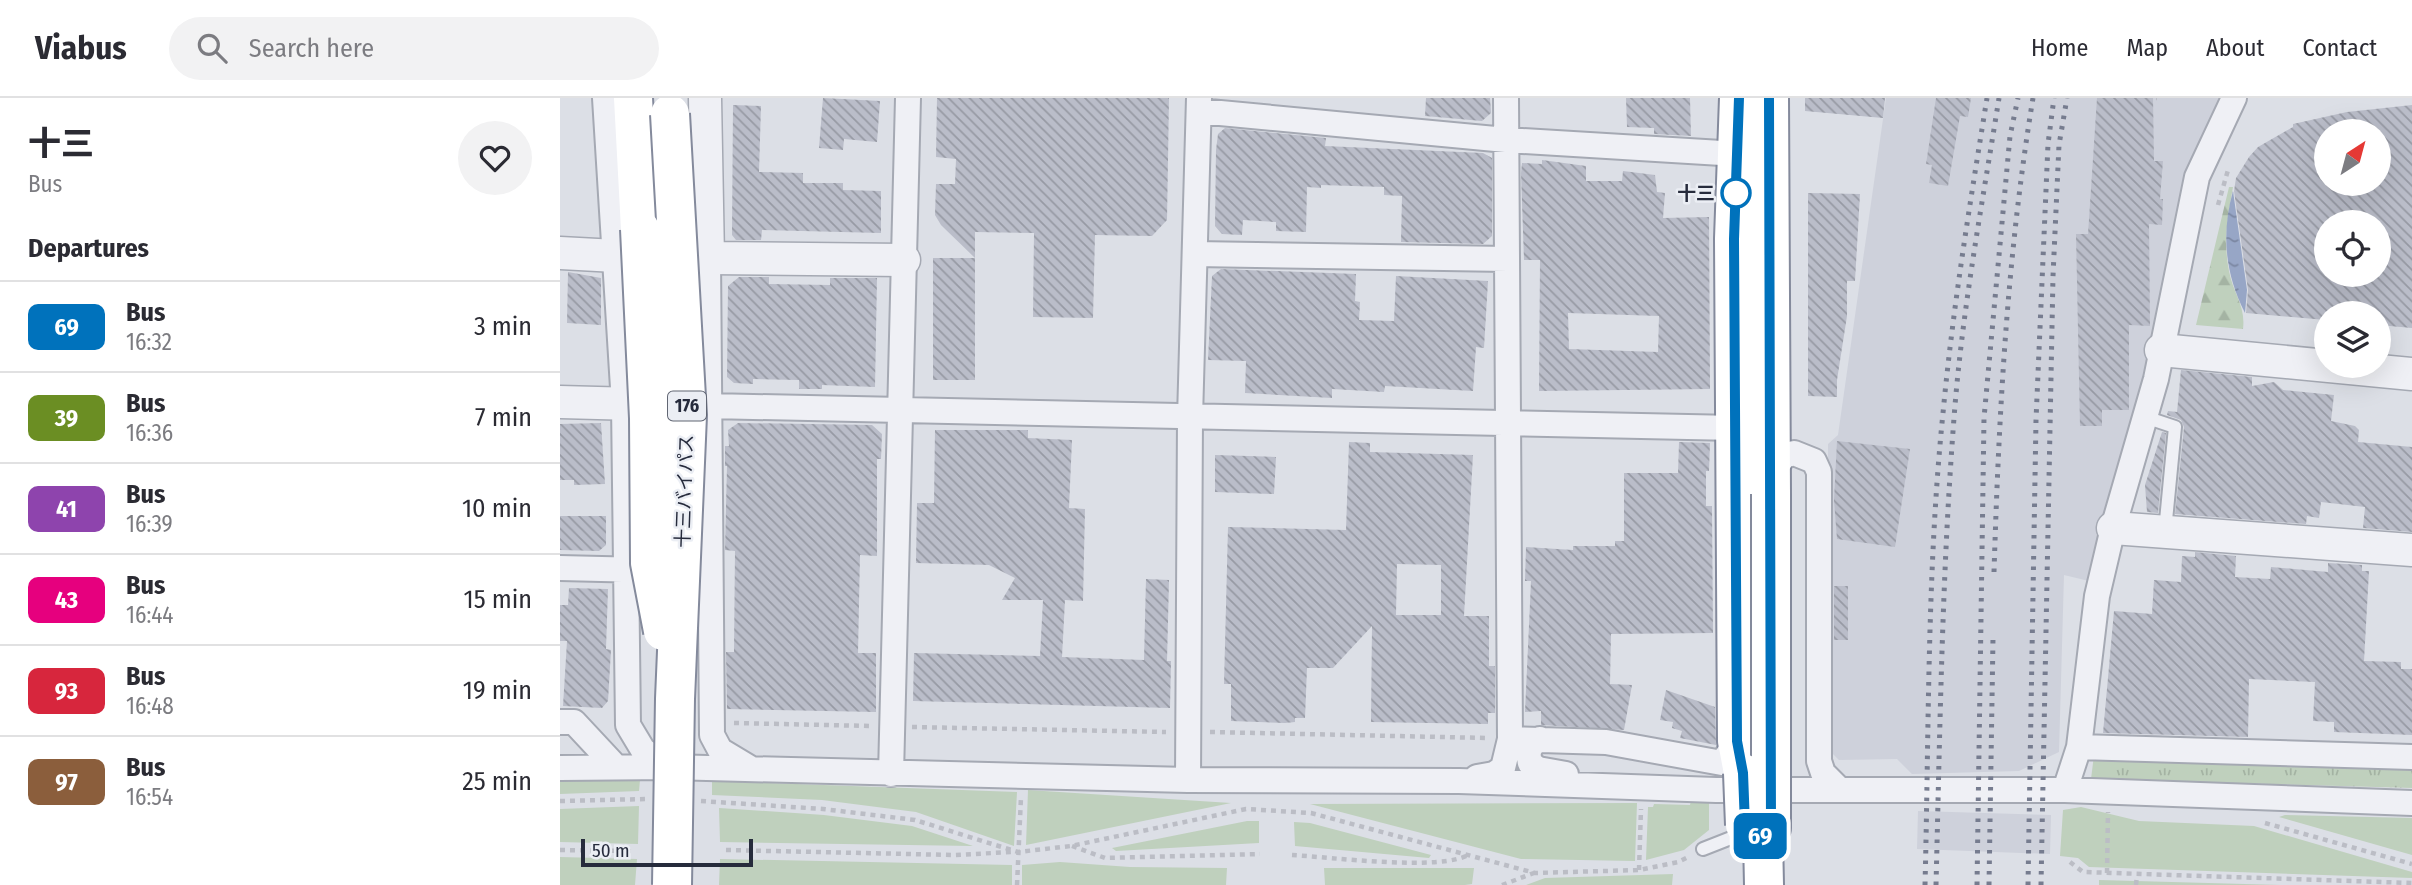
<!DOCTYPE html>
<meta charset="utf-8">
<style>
:root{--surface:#fff;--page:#f2f2f3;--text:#2b2b33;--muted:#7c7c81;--line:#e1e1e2}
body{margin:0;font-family:"Fira Sans Condensed","Noto Sans JP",sans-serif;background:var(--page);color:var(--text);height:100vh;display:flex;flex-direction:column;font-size:26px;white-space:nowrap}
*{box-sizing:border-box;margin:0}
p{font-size:23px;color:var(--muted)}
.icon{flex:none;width:38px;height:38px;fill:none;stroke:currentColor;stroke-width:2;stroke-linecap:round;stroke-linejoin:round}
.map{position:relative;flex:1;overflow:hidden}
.drawer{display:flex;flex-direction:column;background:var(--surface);width:560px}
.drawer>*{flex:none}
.badge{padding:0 14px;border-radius:10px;font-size:24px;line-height:46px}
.needle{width:46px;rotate:36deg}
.controls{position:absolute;left:1754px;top:21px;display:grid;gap:14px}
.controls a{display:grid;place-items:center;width:77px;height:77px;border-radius:50%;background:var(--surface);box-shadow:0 7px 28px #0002;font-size:35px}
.scale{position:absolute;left:21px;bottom:18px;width:172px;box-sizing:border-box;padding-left:7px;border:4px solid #262b3c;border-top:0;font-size:19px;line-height:24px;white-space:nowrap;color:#262b3c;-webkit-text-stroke:5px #ebeef4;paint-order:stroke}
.map>.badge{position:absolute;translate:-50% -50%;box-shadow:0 0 0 4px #fff}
h2{padding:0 28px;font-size:26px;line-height:63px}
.round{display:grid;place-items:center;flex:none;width:74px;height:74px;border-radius:37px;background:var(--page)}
.head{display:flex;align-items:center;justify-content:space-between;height:119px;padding:0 28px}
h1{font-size:33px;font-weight:800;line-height:52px}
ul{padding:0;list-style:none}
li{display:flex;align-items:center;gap:21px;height:91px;padding:0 28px;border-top:2px solid var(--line)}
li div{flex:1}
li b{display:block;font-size:26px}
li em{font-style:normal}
li .badge{min-width:77px;font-weight:700;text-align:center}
header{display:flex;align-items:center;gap:42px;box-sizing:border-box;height:98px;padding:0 35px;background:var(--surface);border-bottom:2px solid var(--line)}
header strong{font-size:33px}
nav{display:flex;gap:38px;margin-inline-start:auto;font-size:24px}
.search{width:490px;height:63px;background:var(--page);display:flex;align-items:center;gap:18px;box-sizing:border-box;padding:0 24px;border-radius:38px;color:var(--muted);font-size:26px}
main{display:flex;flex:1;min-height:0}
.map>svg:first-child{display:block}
.built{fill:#ced1db}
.green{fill:#bfd0bd}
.forest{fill:url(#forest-firs)}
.park{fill:url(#park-tufts)}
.water{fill:url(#water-ripples)}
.building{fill:url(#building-back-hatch);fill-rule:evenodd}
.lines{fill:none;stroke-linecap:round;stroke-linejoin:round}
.service-casing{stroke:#a5a9b3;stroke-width:16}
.minor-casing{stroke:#a5a9b3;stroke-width:28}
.tertiary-casing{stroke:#a5a9b3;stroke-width:35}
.trunk-casing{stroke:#848a9c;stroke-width:42}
.path{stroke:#bbbdc5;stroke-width:4.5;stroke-dasharray:5 5;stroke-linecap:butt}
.service{stroke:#eff0f5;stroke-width:12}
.minor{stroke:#eff0f5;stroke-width:24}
.tertiary{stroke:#eff0f5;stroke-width:32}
.trunk{stroke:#fff;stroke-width:38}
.rail{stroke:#767c8f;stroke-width:5;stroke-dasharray:3.5 7;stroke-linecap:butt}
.trunk-bridge-casing{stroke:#848a9c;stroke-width:42;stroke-linecap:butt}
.trunk-bridge{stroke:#fff;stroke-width:38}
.line-casing{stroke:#fff;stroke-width:16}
.line{stroke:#0072bc;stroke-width:10}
.stop-dot{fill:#fff;stroke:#0072bc;stroke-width:3.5}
.labels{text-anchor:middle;stroke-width:5;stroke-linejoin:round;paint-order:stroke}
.shield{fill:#ebeef4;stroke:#616673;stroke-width:2}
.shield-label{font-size:18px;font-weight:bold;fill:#262b3c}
.stop-label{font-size:19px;font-weight:bold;fill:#262b3c;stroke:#ebeef4;text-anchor:end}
.street-label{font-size:19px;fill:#262b3c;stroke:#ebeef4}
</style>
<header>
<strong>Viabus</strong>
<div class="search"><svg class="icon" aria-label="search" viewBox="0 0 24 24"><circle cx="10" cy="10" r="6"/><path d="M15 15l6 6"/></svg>Search here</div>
<nav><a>Home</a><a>Map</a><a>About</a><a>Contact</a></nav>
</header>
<main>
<section class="drawer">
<div class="head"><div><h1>十三</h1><p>Bus</p></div><a class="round"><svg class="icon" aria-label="heart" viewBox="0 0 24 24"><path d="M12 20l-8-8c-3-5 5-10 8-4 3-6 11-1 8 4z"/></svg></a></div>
<h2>Departures</h2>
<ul>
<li><span class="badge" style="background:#0072bc;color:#fff">69</span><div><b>Bus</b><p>16:32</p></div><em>3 min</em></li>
<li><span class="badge" style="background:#6b8e23;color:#fff">39</span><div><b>Bus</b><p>16:36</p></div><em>7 min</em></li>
<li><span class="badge" style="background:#8e44ad;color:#fff">41</span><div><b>Bus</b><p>16:39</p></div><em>10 min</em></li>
<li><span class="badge" style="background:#e6007e;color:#fff">43</span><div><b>Bus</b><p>16:44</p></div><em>15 min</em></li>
<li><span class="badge" style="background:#d7263d;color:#fff">93</span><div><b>Bus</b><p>16:48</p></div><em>19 min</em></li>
<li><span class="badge" style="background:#8b5e3c;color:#fff">97</span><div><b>Bus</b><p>16:54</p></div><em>25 min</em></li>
</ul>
</section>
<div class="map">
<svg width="1852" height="787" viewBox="0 0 1852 787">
<defs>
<pattern id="forest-firs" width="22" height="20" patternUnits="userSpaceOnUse" patternTransform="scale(1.75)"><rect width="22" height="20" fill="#bfd0bd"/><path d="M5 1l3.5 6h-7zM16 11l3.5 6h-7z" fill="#a4b3a3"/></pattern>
<pattern id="park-tufts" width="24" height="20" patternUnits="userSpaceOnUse" patternTransform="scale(1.75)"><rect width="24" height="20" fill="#bfd0bd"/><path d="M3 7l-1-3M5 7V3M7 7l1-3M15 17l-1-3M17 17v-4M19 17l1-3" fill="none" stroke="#a4b3a3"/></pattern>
<pattern id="water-ripples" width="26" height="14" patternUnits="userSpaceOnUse" patternTransform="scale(1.75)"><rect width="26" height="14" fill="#97a6c6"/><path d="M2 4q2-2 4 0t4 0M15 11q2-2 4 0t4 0" fill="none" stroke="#7b87a2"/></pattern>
<pattern id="building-back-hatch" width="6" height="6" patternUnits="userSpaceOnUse" patternTransform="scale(1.75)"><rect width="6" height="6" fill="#babdc9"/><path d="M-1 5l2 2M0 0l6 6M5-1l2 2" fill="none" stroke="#979aa4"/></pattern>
</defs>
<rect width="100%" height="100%" fill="#dcdfe6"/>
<path class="built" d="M1326,0h335l-34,71 -41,208 -57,204 -25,-6 -5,177 -40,19 -107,3 -15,-15 -58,1 -10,-10 -1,-306 10,-9z
M1358,713l133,4 -1,39 -133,-5z"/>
<path class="green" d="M0,681l80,1 -1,11 -79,3z
M152,683l305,11 -3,54 -98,-34 -94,-12 -110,-5z
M468,692l203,13 -205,42z
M1131,702h18v30l-25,20 -38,10 2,-53h5l1,-3 36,1z
M1077,705l-2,58 -114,-2 -211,-55z
M79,708l-1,38 -78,-2v-33z
M1521,709l58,14 115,5 158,46v6l-323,-11 -11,-9 -18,-2 3,-46z
M159,710l105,7 88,11 61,20 -253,-4z
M1725,717l127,3v37l-133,-38z
M687,723h12v22l-143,8 -4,-3z
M734,724l16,1 121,32 -2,3 -134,-12z
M0,759l77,2 -2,26h-75z
M160,761l292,6v20h-293z
M500,764l70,5 97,1 -1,17h-204v-20z
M764,770h150l-2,16 -7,1h-140z
M1113,776l-1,11h-146l19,-7z
M1539,782l182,5h-182z"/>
<path class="forest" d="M1669,89h4c-5,29 -10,54 -4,84 4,22 17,35 14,58l-47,-4z"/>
<path class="park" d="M1534,657l318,11v22l-321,-9z"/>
<path class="water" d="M1673,93l14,99 -2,23c-20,-39 -24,-80 -12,-122z"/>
<path class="building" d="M263,0l57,3 -3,41 -33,-3 -1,11 -24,-2z
M377,0h232l-2,122 -15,16 -57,-1 -2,83 -60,-1 1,-84 -59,-1v26l-34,-33 -6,-10 1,-31h19l1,-25 -20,-2z
M866,0h64l1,15 -9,8 -57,-5z
M1066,0h64l1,38 -37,-2v-6l-27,-1z
M1245,0h80l-2,20 -78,-7z
M1376,0h35l-3,19 -8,-1 -12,70 -19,-3 3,-18 -6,-1z
M1537,0h56l1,63h9l-3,38h3l-1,26 -13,-1 1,102 -21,-1v85h-27v16h-22l-4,-192h12z
M173,7l28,1 -2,66 44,1v10h40v7l38,1v42l-119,-3 -1,10h-25l-4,-5z
M1852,7v223l-34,-3v-12h-52v7l-80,-7 2,-23 -14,-99 2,-13 13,-21 9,-10 35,-20v-3l54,-12zM1766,33h52v53h-52zM1766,124h52v53h-52z
M665,30l101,10 -1,8 158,7 9,5v78l-9,8 -82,-2 1,-46 -18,-1v-8l-63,-2v3l-14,-1 -1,45 -30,-1v-9l-33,-2 -1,15 -20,-1 -7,-8 1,-76 2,-16z
M982,62l44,6v15h36l1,-10 32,4 2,17 8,1 -2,25 46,-1 1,172 -171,2 1,-131h-16l-3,-87 1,-10 20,1zM1008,215l91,3 -1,36 -89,-3z
M1248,95l52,1 -5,87h-8v35l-10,64v17l-29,-1z
M373,160h42v122h-42z
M661,171l135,5 -1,27 5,1 -1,18 35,1 2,-45 92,5 -4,67 -8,-1 -3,44 -88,-5 -1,6 -52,-3v9l-87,-5 1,-32 -38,-1 4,-84z
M8,174l33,6v47l-34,-2z
M179,179h30v7l61,1v-7h47l-2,109 -53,-2v4h-23v-9l-46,-1v5l-19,-1 -7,-6 1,-91z
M1621,272l71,7v9l22,-4 9,8 51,5 -3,26 24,5 4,4 -1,12 54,5v85l-49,-4 2,-21 -44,-5 -2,16 -12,-2 -1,8 -131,-10 9,-87 -3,-7 -14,-5 1,-4 9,1z
M41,325l4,61 -31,1v-5h-14v-56z
M178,325l134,2 10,9 -1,25h-4v97l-17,-1 -2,98h18v59l-149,-3 -1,-57h8l1,-101 -10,-1 2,-84h-2v-20h4l-1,-16z
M375,332h93v8l44,2 -3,68 16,1 -2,92 -18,-1 -3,57 82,3 2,-81 23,1 -2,81h4l-1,47 -257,-7 1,-48 126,3 3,-56h-41l13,-22 -26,-13 -73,-2 1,-60h17z
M1602,334l4,1 -8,80 -11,-1 -2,-27z
M1277,343l73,8 -15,98 -58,-8 -3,-39z
M789,344l21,1v9l103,3 -9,161h25v50h6v47h-7v11l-117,-2 1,-96 -39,42h-26l-2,50h-10v4l-10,1 -54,-2v-37h-7l4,-157 118,3zM837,466l44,1v50h-45z
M1119,344l31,1 -1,28h-3v35h6l1,127 -102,1 -1,50 22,1 -8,45 -83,-5v-14l-16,1 6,-131h-6l1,-34 47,3v-4h42v-5h9v-68h54z
M655,357l61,2 -2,37 -59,-2z
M0,418h46v29l-7,6 -39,-1z
M1635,454l41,4 -1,21 35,2 1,-12 57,5v-9l34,2v6h7l-5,90 37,1v7h11v66l-78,-3v-10l-21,-1 2,-39 -66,-3 -1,58 -145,-4 11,-122 38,3 2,-34 27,2 1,-26 13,1z
M1274,488h14v54h-14z
M9,490l39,1 -2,60 5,1 -3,51 -6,7 -39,-2 4,-65h-7v-36h8z
M1106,592l49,17 1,38 -36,-7 2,-7 -10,-3 1,-6 -13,-2z"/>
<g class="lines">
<g class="service-casing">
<path id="service" d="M1585,319l30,10 -10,104
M1143,751l28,-11h15"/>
</g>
<g class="minor-casing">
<path id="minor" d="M45,0l19,306 4,321 15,25 26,17
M639,13l307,29 232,14
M635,156l312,5
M148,160l4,477 8,15 30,18
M150,308l1025,22
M1211,376l13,-18 10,-3 20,8 5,11v289l4,12 16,16
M0,470l83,2
M0,624h14l42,45
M950,641l96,3 116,21 15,-22
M980,641c-11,7 -13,12 -10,24l8,6 28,5
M1519,649l333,10
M0,670l109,-1 519,13 271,1 257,9h349l347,13
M331,676l17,-676
M917,679l17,-3 9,-6 7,-29 -4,-641
M628,682l2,-362 9,-320
M1505,692l14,-43 18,-151 16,-68 43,-149 41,-202 37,-79"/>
</g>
<g class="tertiary-casing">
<path id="tertiary" d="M145,0l3,160 196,2
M0,155l56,3
M1601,252l251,24
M0,304l150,4
M1553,430l299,22"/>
</g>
<g class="trunk-casing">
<path id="trunk" d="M73,0l7,131
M1179,0l-5,141 3,502 6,32
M1209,0l2,396
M1204,787l-1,-47 8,-10"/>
</g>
<path class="path" d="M1596,0h1
M1658,107l10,-35
M174,625l138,3
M352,629l254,5
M650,634l278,6
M0,703l87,-2
M141,703l122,8 92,11 103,32 53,-6 175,-37 65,4 224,60 104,-3 39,-8 12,-6
M1705,725l147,41
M512,748l33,12 155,-4
M0,752l71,1
M166,752l228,5 59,-3
M732,757c38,2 150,17 178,-1
M1510,764l13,10 329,11
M1079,772l2,-61
M1547,775l1,-61
M457,787l4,-88
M942,787l32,-12
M1576,787l1,-10"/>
<use href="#service" class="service"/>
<use href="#minor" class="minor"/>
<use href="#tertiary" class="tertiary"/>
<use href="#trunk" class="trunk"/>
<path class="rail" d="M1434,474c5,-159 13,-317 39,-474
M1365,787c4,-157 2,-315 18,-472 10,-106 27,-210 44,-315
M1376,787c4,-156 6,-311 18,-467 8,-107 28,-213 45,-320
M1417,787l7,-467 26,-282 8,-38
M1429,787l4,-247
M1468,787l8,-465 12,-276 6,-46
M1481,787l12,-609 6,-131 8,-47"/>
<g class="trunk-bridge-casing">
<path id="trunk-bridge" d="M110,16l17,301 -12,284 -3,186
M80,131l9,189 1,145 13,68
M1183,675l2,52
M1211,730v-334"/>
</g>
<use href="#trunk-bridge" class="trunk-bridge"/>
</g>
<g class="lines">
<g class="line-casing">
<path id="line" d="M1179,0l-5,141 3,502 6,32 2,52 18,13 8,-10 -2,-730"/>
</g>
<use href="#line" class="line"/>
</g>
<circle class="stop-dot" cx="1176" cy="95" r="14"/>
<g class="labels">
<rect class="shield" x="108" y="293.5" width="38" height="29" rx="5"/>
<g class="shield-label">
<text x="127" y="314">176</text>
</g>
<g class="stop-label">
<text x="1155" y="102">十三</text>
</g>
<g class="street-label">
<text transform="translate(124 393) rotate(-88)" y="7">十三バイパス</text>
</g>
</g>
</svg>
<div class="controls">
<a><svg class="needle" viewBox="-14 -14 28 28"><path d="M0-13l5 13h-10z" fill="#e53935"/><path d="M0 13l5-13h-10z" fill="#7c7c81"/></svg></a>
<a><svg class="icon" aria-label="locate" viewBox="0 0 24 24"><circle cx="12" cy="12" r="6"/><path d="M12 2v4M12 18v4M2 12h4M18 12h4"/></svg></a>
<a><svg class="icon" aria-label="layers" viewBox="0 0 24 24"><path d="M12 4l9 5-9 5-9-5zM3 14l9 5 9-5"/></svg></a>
</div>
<div class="scale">50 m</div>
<b class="badge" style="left:1200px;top:738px;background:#0072bc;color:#fff">69</b>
</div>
</main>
